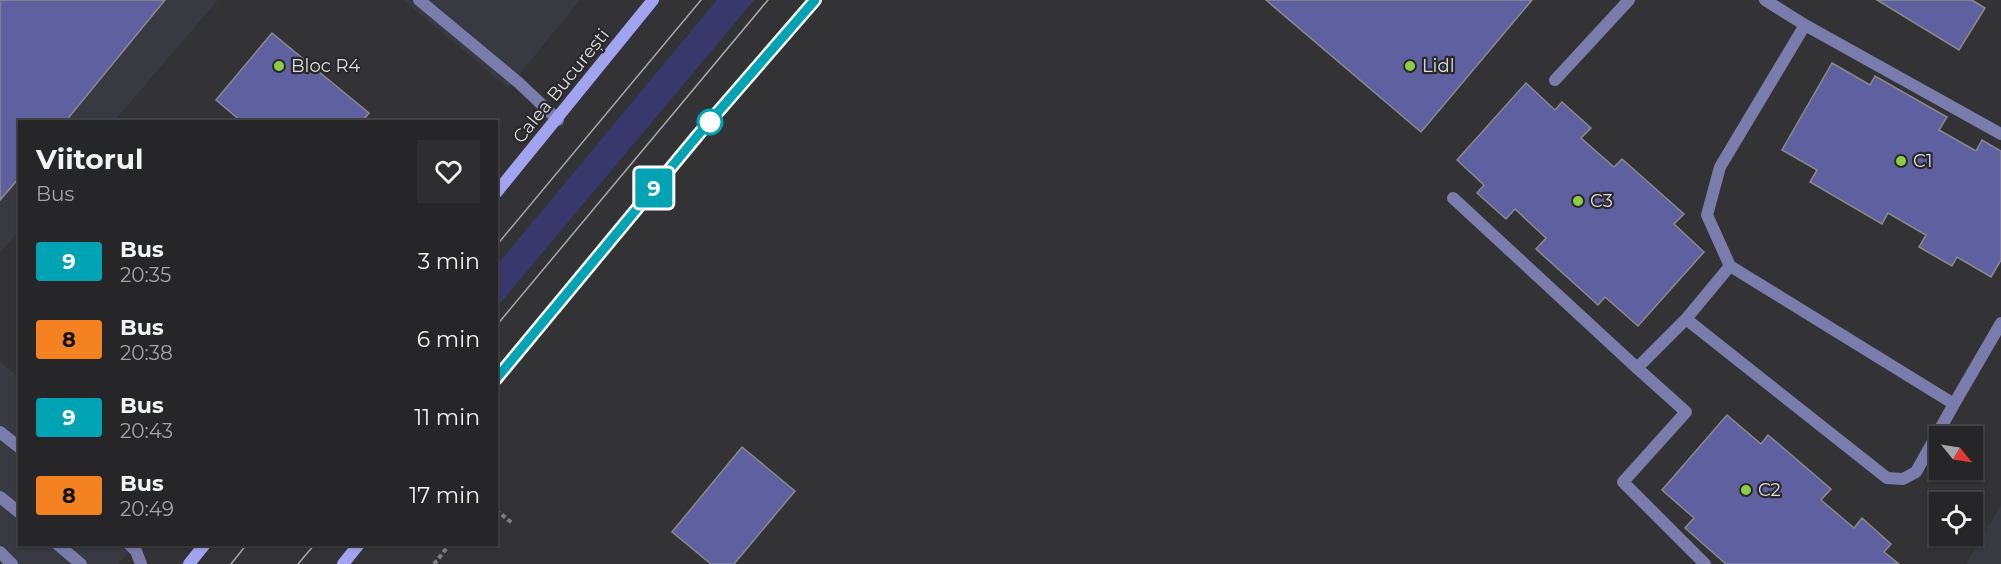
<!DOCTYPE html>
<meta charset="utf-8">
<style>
:root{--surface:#262628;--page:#2e2e30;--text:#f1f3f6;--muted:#a4a5a8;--line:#424345}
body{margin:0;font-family:Montserrat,sans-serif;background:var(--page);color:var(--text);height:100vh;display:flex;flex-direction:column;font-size:22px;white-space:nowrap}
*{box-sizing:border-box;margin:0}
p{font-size:20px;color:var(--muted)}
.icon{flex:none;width:33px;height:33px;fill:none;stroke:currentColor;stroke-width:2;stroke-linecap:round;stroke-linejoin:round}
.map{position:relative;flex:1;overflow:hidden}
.sheet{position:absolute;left:18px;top:120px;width:480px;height:426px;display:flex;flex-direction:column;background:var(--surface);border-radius:0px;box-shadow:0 2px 4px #0004,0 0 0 2px var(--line)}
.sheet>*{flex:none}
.badge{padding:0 12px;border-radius:4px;font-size:21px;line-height:39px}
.needle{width:39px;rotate:120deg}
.buttons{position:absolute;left:1929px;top:426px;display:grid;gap:12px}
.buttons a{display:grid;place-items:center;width:54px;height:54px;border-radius:0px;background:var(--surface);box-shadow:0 2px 4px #0004,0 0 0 2px var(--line);font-size:30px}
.map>.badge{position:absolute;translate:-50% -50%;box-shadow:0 0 0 3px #fff}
.round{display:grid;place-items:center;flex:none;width:63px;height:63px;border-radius:0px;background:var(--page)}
.headline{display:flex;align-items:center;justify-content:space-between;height:102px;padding:0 18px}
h1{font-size:28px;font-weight:700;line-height:45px}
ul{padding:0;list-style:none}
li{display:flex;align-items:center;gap:18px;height:78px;padding:0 18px}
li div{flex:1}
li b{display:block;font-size:22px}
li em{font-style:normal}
li .badge{min-width:66px;font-weight:700;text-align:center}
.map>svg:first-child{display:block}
.built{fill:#393942}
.green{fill:#39386d}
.building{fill:#5f60a0;stroke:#8a8a8d;stroke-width:1.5}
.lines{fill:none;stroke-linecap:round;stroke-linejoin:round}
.path{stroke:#7f7f80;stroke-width:4;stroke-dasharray:4.5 3;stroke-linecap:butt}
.lane{stroke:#7a7cac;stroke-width:12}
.street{stroke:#7a7cac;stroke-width:12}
.secondary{stroke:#a2a4f1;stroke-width:12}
.tram{stroke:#a8a8a9;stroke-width:1.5}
.line-casing{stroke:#fff;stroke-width:14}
.line{stroke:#00a3b4;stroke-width:9}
.poi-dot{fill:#8bce46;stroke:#29292b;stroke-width:2}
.stop-dot{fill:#fff;stroke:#00a3b4;stroke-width:3}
.labels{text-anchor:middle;stroke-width:4.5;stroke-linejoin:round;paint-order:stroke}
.poi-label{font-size:18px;fill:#ddddde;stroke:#29292b;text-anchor:start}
.street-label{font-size:18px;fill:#ddddde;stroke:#29292b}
</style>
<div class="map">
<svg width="2001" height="564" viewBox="0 0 2001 564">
<rect width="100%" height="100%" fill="#333335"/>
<path class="built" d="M0,0h218l-104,121 -94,1 -1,109 -19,22z
M403,0h177l-72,88z
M0,362l19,16 1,166 115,1 -17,19h-118z
M2001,505v59h-35z"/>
<path class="green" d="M717,0h37l-257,307v-42z"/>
<path class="building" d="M0,0h165l-100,122h-45v55l-20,23z
M1266,0h266l-111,132z
M1877,0h95l13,8 -26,42z
M272,33l97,80 -7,9h-120l-26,-22z
M1832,63l38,22 5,-9 72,41 -8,13 37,21 6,-11 19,11v109l-10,17 -34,-20 -5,9 -33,-19 7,-12 -38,-22 -6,11 -72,-42 7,-12 -35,-20z
M1526,83l29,27 7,-8 29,26 -10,10 33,29 8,-8 62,55 -10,10 30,28 -66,74 -33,-29 -7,8 -62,-56 10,-11 -31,-29 -9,10 -29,-26 7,-8 -27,-25z
M1727,415l34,29 7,-9 63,54 -10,11 33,28 8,-10 29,26 -7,8 15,12h-173l-41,-36 9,-10 -32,-28z
M742,447l53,44 -61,73h-23l-39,-32z"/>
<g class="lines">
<path class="path" d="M496,510l16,13
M434,564l16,-20"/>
<path class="lane" d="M419,0l100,83 39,37
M1765,0l40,25 196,109
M1805,25l-85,142 -13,48 23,51 224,138 47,-81
M1555,80l74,-80
M1730,266l-44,53 201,159 16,1 13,-7 38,-68
M1686,319l-49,49 49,44 -63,70 82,82
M0,432l20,16
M0,497l20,16
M57,544l24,20
M129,544l7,7 5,13
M0,552l12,12"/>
<path class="street" d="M1453,198l184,170"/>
<path class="secondary" d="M496,193l157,-193
M496,379l202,-244 117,-135
M189,564l16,-20
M343,564l16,-20"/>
<path class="tram" d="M496,246l205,-246
M496,326l272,-326
M231,564l16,-20
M298,564l17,-20"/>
</g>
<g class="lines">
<g class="line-casing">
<path id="line" d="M496,379l202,-244 117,-135"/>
</g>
<use href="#line" class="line"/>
</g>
<g class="poi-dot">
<circle cx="279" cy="66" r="6"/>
<circle cx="1410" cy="66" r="6"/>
<circle cx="1901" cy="161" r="6"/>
<circle cx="1578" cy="201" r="6"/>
<circle cx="1746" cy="490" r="6"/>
</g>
<circle class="stop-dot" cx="710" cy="122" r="12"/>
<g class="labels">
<g class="poi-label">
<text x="291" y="72">Bloc R4</text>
<text x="1422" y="72">Lidl</text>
<text x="1913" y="167">C1</text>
<text x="1590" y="207">C3</text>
<text x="1758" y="496">C2</text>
</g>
<g class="street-label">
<text transform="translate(561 86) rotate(-51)" y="6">Calea București</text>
</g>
</g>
</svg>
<div class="buttons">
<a><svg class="needle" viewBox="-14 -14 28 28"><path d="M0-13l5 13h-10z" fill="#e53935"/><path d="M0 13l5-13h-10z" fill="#a4a5a8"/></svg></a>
<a><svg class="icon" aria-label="locate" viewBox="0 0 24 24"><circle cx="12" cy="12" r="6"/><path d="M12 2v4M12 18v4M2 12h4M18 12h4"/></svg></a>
</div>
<b class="badge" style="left:654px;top:188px;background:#00a3b4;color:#fff">9</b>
<section class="sheet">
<div class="headline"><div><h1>Viitorul</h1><p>Bus</p></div><a class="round"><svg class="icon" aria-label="heart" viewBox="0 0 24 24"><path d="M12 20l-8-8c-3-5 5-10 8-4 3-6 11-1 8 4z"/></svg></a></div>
<ul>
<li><span class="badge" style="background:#00a3b4;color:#fff">9</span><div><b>Bus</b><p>20:35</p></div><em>3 min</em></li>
<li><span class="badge" style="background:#f58220;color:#111">8</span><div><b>Bus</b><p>20:38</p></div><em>6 min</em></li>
<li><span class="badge" style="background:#00a3b4;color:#fff">9</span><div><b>Bus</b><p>20:43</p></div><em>11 min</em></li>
<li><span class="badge" style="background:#f58220;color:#111">8</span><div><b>Bus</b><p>20:49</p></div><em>17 min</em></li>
</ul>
</section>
</div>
